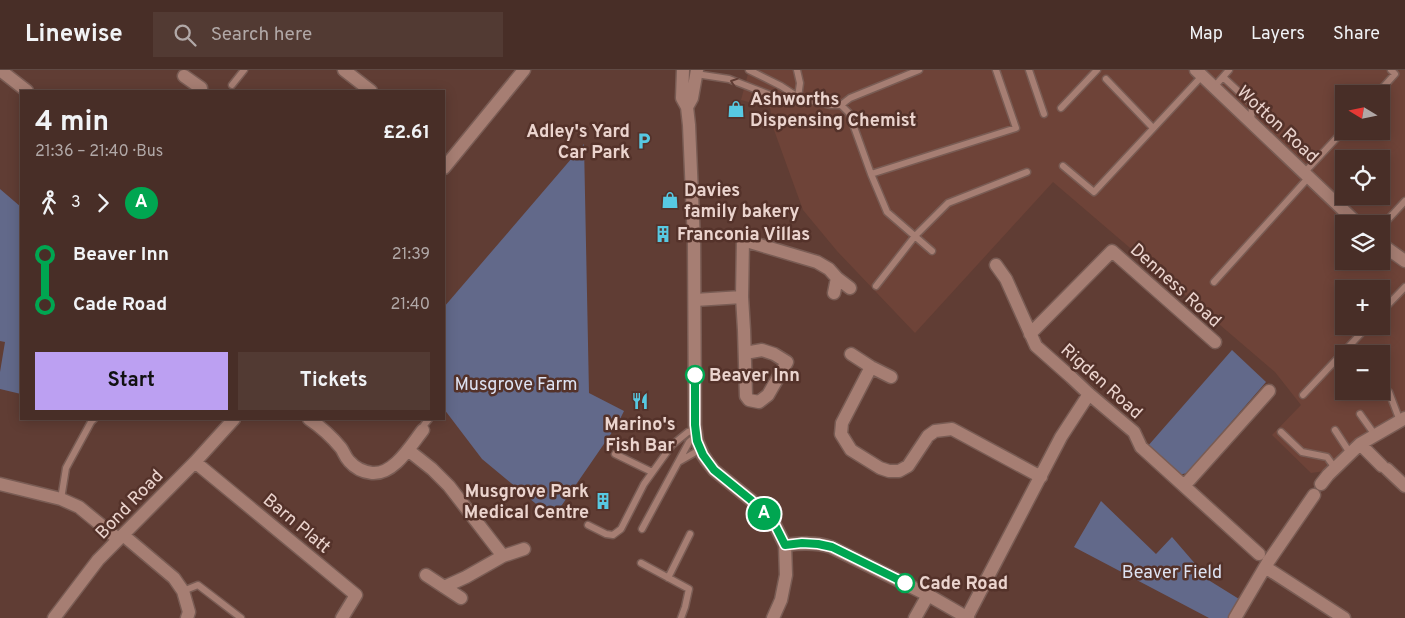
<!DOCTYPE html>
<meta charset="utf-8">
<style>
:root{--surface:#482e27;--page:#523a33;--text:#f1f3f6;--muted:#b1a8a7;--line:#604a44;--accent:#bca0f2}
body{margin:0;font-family:Overpass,sans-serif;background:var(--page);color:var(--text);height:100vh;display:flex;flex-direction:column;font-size:19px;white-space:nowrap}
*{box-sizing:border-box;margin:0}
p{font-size:16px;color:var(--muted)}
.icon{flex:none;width:28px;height:28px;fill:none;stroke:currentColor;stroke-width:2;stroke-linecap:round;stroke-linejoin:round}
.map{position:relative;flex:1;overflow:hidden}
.sheet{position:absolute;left:20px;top:20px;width:425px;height:330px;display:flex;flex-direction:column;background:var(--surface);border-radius:0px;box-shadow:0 2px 12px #0003,0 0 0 1px var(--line)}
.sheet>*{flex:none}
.badge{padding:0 10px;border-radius:16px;font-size:18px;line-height:32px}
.needle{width:32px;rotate:280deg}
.buttons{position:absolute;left:1335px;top:15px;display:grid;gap:10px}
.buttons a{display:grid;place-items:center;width:55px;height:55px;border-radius:0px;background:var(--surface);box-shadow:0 2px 12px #0003,0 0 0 1px var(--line);font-size:25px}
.map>.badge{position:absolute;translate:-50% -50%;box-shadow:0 0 0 2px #fff}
.legs{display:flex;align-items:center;gap:8px;height:55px;padding:0 15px;font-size:16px}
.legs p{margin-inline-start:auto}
.head{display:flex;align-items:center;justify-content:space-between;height:85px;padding:0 15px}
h1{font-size:28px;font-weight:700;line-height:38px}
.button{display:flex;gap:10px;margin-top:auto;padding:10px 15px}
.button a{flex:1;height:58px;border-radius:0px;background:var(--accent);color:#111;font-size:20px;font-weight:700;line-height:58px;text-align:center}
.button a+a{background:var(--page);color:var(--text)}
ul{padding:0 15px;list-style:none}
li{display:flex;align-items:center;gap:18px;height:50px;font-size:19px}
li i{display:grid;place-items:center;width:8px;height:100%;margin:0 6px;background:currentColor}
li i::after{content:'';width:12px;height:12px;margin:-6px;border:4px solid;border-radius:50%;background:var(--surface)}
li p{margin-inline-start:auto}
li:first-child i{background:linear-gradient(#0000 50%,currentColor 0)}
li:last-child i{background:linear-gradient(currentColor 50%,#0000 0)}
header{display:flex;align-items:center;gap:30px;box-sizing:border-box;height:70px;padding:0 25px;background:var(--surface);border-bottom:1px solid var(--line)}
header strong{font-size:24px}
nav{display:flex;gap:28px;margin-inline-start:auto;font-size:18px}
.search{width:350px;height:45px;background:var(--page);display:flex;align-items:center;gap:12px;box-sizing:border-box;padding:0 18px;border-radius:0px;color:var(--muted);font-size:19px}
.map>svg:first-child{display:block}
.built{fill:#6e4338;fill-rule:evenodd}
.green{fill:#62698a}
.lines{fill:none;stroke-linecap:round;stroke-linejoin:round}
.service-casing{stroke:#795c54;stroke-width:9}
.minor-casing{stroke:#795c54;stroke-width:15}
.tertiary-casing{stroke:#795c54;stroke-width:15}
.secondary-casing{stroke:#795c54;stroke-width:15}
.service{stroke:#a67e73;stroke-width:6}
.minor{stroke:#a67e73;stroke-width:12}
.tertiary{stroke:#a67e73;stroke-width:12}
.secondary{stroke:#a67e73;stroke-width:12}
.oneway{stroke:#603d35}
.line-1-casing{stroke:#fff;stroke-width:11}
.line-1{stroke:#00a651;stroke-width:8}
.stop-1-dot{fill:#fff;stroke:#00a651;stroke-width:2.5}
.labels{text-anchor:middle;stroke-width:5;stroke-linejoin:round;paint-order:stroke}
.poi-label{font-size:18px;font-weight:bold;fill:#ebd4ce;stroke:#54322a;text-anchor:start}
.street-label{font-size:18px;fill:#ebd4ce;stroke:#54322a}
.stop-label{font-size:18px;font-weight:bold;fill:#ebd4ce;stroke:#54322a;text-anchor:start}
.park-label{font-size:18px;fill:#dee2f2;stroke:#54322a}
</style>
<header>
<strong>Linewise</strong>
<div class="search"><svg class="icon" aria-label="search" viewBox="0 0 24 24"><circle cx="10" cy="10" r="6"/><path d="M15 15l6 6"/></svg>Search here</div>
<nav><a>Map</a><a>Layers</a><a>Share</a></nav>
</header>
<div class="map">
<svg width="1405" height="548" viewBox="0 0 1405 548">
<rect width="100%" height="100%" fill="#603d34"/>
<path class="built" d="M749,0h656v355l-26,16 -40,28 -28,4 -39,-38 29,-30 -26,-33 -222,-190 -138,151 -78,-82 -34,-41 -29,-80 -4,-22 -29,-8zM1344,24h37v37h-37zM1344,89h37v37h-37zM1344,154h37v37h-37zM1344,219h37v37h-37zM1344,284h37v37h-37z"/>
<path class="green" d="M584,74l5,249 35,18 -7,14 -64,93 -71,-59 -38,-50v-102z
M0,119l21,18v187l-21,-5v-17l5,-30 -5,-1z
M1232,280l34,32 -79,91 -8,2 -32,-28z
M1101,431l55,53 16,-17 38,44 29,18 -11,19h-19l-135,-71z"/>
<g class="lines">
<g class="service-casing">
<path id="service" d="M749,0l32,16 17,11
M797,0l3,13 -2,14
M1029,0l15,44
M696,4l33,5 49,19 20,-1 32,8h11l8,8 22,61 16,38 45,39
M1223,7l29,27 -1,19
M1106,9l47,49
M232,15l12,-15
M1214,17l15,-17
M1377,24l18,-20 -4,-4
M841,35l9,-7 69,-28
M1061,38l36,-38
M1063,96l31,26 108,-116
M1304,103l40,-43
M871,104l145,-46 -20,-58
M1381,157l24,-26
M1214,212l95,-105
M876,216l39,-50 33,-33 79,-31
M1381,242l24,-25
M1389,322l11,29
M1303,325l65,-69
M1360,344l15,21
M423,360l1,-5 5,-6
M1335,360l15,23
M1281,362l21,20 25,5 8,11
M615,384l37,18
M680,391l21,-12
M61,429l5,-31 25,-46 3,-3
M588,455l18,9 7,1 8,-6 23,-45 28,-39 16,-13 8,-2
M642,459l47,-87 7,-6
M641,493l48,26 -4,18 -4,11
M668,508l22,-44
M183,521l15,-6 43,33"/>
</g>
<g class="minor-casing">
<path id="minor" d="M0,0l27,21
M344,0l27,21
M1196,0l162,154
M184,6l17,12v3
M444,98l80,-98
M1381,174l24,17
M996,195l10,14 30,67 35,31 18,17 45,38 7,15 118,107
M834,223l3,-15
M695,230l47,-3
M1030,264l82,-83 103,91
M745,283l17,-3 12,4 13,8 -19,33 -9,7 -10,-2 -3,-4 -2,-66 -2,-33 1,-57 74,22 12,7 8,9 13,10
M851,284l20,13 20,10
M871,297l-29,56 -1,11 10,16 29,18 9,3h10l9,-5 20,-30 7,-5 17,-2 89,48
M309,349c12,8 23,18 32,29 3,4 4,9 8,13 6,7 14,11 23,12 22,2 39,-28 51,-43
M1360,374l22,22
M408,380l24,19 17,17 54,70
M195,392l161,133 -14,23
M1387,399l18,17
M0,414l61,15 18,8 39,32
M1321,414l7,-9 32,-31 45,-26
M1184,416l85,-95
M123,465l51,43 9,13 6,21 -2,6
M1265,497l79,51
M426,505l35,23
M444,517l22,-10 37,-21 21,-7
M967,547l94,-180 28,-43
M54,548l44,-58 97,-98 39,-43
M915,548l13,-23
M1235,548l33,-56 46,-67"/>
</g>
<g class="tertiary-casing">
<path id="tertiary" d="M785,475c16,-2 31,-3 46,2l97,48 40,23"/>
</g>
<g class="secondary-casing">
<path id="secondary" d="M683,0l-1,28 5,9 2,18 5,117 1,183 2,16 6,14 4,6 7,9 37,30 24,25 10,20 1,30 -5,25 -8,18
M687,37l5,-9 5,-28"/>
</g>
<use href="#service" class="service"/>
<use href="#minor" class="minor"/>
<use href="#tertiary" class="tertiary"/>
<use href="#secondary" class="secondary"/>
</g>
<defs><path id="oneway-chevron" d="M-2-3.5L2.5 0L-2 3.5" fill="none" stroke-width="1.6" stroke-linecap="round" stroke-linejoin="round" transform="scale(1.25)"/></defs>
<use class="oneway" href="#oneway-chevron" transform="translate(734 12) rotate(-161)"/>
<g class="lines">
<g class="line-1-casing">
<path id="line-1" d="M695,305v50l2,16 6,14 11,15 37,30 24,25 10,20 17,-2 16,1 14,3 73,36"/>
</g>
<use href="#line-1" class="line-1"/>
</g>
<defs>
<g id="shop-bare" transform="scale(1.35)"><path d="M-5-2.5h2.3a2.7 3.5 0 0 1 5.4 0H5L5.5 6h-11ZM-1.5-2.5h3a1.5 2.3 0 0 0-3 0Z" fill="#57c9e2" stroke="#54322a" stroke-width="2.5" paint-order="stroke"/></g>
<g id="parking-bare" transform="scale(1.35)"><path d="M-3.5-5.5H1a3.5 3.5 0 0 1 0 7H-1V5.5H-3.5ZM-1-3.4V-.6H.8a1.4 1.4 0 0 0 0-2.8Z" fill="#57c9e2" stroke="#54322a" stroke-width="2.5" paint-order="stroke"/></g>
<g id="building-bare" transform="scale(1.35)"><path d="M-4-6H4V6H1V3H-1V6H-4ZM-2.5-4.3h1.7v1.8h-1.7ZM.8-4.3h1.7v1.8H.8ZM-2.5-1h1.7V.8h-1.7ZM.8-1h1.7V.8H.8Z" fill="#57c9e2" stroke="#54322a" stroke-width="2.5" paint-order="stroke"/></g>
<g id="restaurant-bare" transform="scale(1.35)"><path d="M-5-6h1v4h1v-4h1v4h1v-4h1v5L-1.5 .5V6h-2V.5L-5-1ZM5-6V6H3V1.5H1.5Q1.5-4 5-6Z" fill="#57c9e2" stroke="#54322a" stroke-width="2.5" paint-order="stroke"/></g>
</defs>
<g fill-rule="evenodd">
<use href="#shop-bare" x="736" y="39"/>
<use href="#parking-bare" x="644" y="71"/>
<use href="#shop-bare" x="670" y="130"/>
<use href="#building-bare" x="663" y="164"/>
<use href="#restaurant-bare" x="640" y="331"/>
<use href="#building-bare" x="603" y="431"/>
</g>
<g class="stop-1-dot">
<circle cx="695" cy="305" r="9"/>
<circle cx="905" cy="513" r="9"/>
</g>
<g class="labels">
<g class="poi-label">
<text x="750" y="35">Ashworths<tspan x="750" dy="21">Dispensing Chemist</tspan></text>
<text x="630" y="67" text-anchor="end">Adley's Yard<tspan x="630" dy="21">Car Park</tspan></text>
<text x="684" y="126">Davies<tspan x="684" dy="21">family bakery</tspan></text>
<text x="677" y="170">Franconia Villas</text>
<text x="640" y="360" text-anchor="middle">Marino's<tspan x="640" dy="21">Fish Bar</tspan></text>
<text x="589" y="427" text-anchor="end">Musgrove Park<tspan x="589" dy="21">Medical Centre</tspan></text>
</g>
<g class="street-label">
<text transform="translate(1278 54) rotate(43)" y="6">Wotton Road</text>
<text transform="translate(1176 215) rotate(42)" y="6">Denness Road</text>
<text transform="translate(1102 311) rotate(42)" y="6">Rigden Road</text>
<text transform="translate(129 434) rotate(-46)" y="6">Bond Road</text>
<text transform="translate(297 453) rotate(40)" y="6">Barn Platt</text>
</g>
<g class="stop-label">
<text x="709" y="311">Beaver Inn</text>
<text x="919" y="519">Cade Road</text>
</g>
<g class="park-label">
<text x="516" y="320">Musgrove Farm</text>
<text x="1172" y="508">Beaver Field</text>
</g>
</g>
</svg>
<div class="buttons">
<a><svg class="needle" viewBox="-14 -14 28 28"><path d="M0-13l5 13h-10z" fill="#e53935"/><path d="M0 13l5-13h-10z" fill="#b1a8a7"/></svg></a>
<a><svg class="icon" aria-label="locate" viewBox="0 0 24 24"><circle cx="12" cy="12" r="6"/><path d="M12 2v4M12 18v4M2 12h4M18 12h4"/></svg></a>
<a><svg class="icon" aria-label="layers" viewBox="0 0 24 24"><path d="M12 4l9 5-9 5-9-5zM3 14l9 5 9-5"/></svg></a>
<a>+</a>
<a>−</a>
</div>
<b class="badge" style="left:764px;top:444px;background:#00a651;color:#fff">A</b>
<section class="sheet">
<div class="head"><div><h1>4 min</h1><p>21:36 – 21:40 · Bus</p></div><b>£2.61</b></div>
<div class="legs"><svg class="icon" aria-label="walk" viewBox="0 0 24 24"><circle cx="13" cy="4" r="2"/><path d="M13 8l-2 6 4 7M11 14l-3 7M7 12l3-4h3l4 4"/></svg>3<svg class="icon" aria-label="forward" viewBox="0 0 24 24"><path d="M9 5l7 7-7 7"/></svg><b class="badge" style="background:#00a651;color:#fff">A</b></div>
<ul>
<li><i style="color:#00a651"></i><b>Beaver Inn</b><p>21:39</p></li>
<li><i style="color:#00a651"></i><b>Cade Road</b><p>21:40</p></li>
</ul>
<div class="button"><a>Start</a><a>Tickets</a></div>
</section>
</div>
